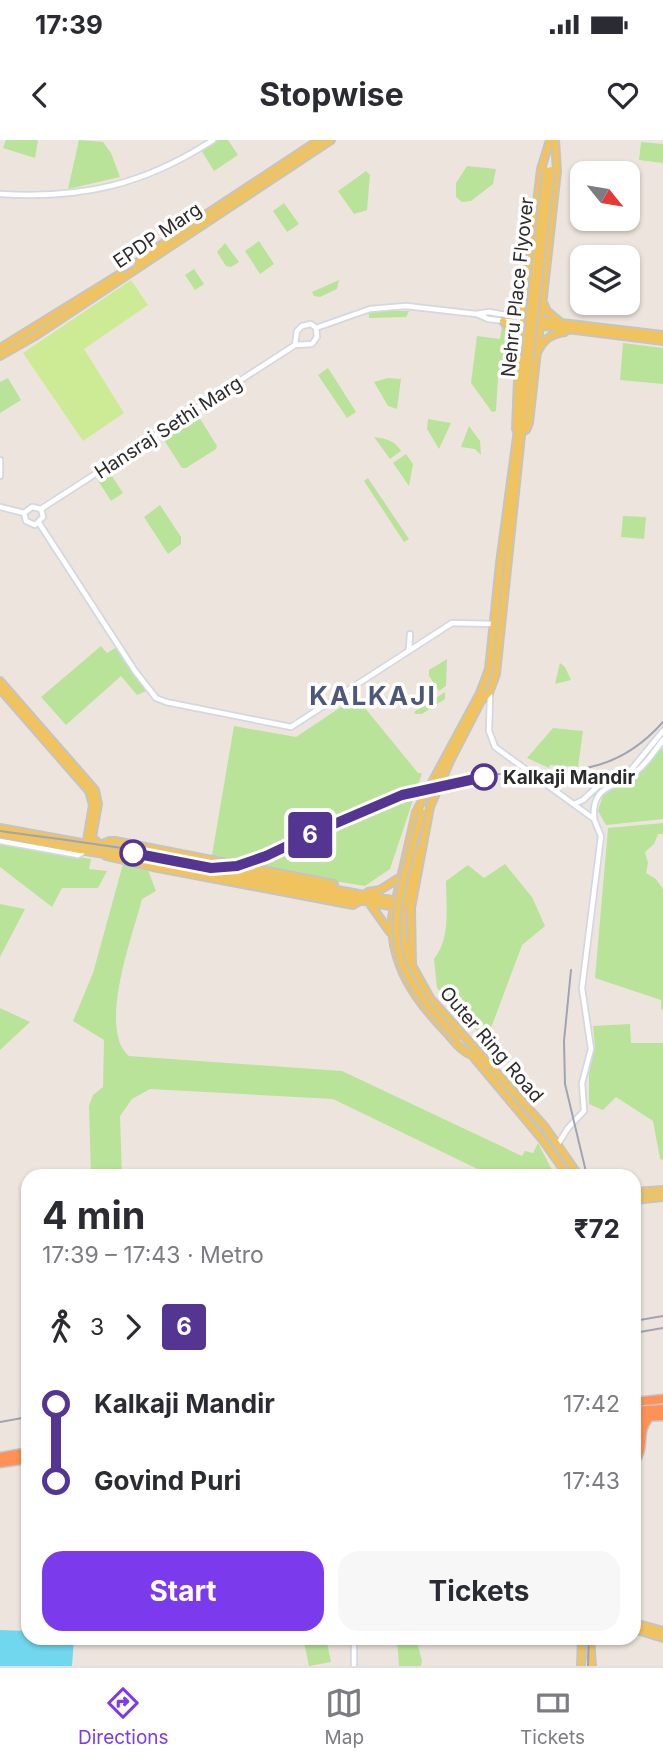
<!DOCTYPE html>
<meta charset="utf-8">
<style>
:root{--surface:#fff;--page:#f7f7f7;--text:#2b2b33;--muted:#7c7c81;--line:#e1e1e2;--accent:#7c3aed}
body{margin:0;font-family:Inter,sans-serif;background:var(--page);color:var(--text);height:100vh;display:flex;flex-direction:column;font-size:26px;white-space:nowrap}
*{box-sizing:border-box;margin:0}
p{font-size:23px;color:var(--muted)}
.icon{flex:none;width:38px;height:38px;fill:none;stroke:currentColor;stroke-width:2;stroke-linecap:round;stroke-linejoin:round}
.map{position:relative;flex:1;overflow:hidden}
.details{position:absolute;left:21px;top:1029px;width:620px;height:476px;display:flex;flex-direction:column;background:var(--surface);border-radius:21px;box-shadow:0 2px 5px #0004}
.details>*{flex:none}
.badge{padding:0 14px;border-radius:5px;font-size:24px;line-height:46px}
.needle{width:46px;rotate:120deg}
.fabs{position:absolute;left:570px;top:21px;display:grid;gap:14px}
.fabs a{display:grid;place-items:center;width:70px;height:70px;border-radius:14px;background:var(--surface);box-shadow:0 2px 5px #0004;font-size:35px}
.map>.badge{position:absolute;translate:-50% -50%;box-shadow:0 0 0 4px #fff}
.legs{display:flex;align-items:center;gap:10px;height:77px;padding:0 21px;font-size:23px}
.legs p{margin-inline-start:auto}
.head{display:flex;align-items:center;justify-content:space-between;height:119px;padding:0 21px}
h1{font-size:38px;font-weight:700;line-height:52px}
.button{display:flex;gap:14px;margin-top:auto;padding:14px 21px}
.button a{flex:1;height:80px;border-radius:21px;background:var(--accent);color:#fff;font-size:28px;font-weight:700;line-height:80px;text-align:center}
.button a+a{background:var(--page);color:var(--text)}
ul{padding:0 21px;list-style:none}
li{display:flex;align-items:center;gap:24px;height:77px;font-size:26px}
li i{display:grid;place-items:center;width:10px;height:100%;margin:0 9px;background:currentColor}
li i::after{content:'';width:18px;height:18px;margin:-9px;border:5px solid;border-radius:50%;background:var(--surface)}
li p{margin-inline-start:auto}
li:first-child i{background:linear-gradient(#0000 50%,currentColor 0)}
li:last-child i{background:linear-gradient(currentColor 50%,#0000 0)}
.status{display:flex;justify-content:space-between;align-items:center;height:49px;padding:0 35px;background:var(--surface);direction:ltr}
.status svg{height:19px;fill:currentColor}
header{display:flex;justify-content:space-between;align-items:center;height:91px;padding:0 21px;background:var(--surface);font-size:32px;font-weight:700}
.menu{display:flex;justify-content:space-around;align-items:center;height:98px;border-top:2px solid var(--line);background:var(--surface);font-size:19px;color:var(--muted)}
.menu a{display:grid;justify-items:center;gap:4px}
.menu .active{color:var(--accent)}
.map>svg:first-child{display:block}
.green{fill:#b9e399}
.pitch{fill:#cdeb95}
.water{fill:#70d7ef}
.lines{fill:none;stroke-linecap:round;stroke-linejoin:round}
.minor-casing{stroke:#d2d7e4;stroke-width:8}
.major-casing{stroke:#c4c4c4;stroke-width:10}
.highway-casing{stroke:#c4c4c4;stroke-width:11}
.minor{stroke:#fff;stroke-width:4.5}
.major{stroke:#f1c35e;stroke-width:6}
.highway{stroke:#fe9156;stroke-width:8}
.rail{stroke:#9fa4b5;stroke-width:2}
.major-bridge-casing{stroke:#c4c4c4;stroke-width:10;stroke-linecap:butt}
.major-bridge{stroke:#f1c35e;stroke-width:6}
.line-1-casing{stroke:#fff;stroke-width:16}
.line-1{stroke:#553592;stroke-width:10}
.stop-1-dot{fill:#fff;stroke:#553592;stroke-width:3.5}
.labels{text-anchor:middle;stroke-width:7;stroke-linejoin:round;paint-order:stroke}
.street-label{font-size:19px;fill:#2b2b2b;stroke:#fff}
.stop-label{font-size:19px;font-weight:bold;fill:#2b2b2b;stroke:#fff;text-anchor:start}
.district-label{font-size:26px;font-weight:bold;letter-spacing:2px;fill:#4b587c;stroke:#fff}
</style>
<div class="status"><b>17:39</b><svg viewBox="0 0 49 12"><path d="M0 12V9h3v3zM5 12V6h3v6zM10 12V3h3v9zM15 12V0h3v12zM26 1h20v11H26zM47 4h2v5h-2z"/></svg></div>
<header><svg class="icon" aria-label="back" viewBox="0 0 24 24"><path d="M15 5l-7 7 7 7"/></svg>Stopwise<svg class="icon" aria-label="heart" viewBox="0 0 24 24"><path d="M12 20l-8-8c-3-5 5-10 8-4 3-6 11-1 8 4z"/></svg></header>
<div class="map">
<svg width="663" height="1526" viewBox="0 0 663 1526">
<rect width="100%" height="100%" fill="#ede5dd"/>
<path class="green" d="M6,0h32l-3,18 -32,-10z
M79,0l24,2 8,11 9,24 -52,12z
M217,0h11l10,15 -24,16 -13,-21z
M641,2l22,2v19l-24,-3z
M467,26l29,3 -3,15 -22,17 -9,1 -6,-5v-14z
M366,31l4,4 -3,35 -13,4 -16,-23z
M284,63l15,21 -12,8 -14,-21z
M259,101l15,23 -14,10 -15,-23z
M225,103l14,19 -8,5 -5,-1 -9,-14z
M194,129l10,15 -9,6 -10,-15z
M339,140l-2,9 -17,8 -6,-1 -2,-4z
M369,171h40l-3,6 -37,1z
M502,186c22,8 15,31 13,51h-17l-2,34 -4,1 -21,-29 6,-47 23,3z
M623,203l40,5v36l-43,-4z
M328,228l28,44 -9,6 -29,-43z
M8,238l13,22 -21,13v-31z
M388,238l13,1 -4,30 -9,-3 -14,-24z
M195,277h4l18,29 -1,3 -30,19h-4l-18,-28v-3z
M428,279l23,4 -12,26 -12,-20z
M469,286l11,15 1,14 -6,-6 -14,-2z
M374,297c13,2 20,3 27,14l-11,8z
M406,314l7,10 -4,22 -16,-23z
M108,330l15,23 -12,8 -14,-22z
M368,338l41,61 -5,3 -40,-61z
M160,365l21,32v7l-13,10 -24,-37z
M623,376l23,1 -2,22 -23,-2z
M101,506l6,7 10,-6 29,44 -9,4 -16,-19 -55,49 -25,-28z
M447,519l-1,27 -7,5 -10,-15v-6z
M560,523l5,4 6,13 -16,4z
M445,552v7l-23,15h-6l-2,-2z
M356,557l62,76h4l-32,96 -25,17 -154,-25 23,-135 62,11z
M553,588l30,3 -5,36 -28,-2 -1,3 -22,-10z
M663,608v71l-57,6 -8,-14 6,-19z
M663,683v11h-5l-4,10 -9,8 3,11 -2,10 10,6 7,10v121l-2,-1v-9l-66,-22 13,-150z
M0,703l91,16 -2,10 18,2 -9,17h-36l-10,19 -52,-40z
M123,724l25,6 8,21 -14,8c-9,36 -45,130 -13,157l213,15 180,85 3,-5 8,2 5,-10 17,33h-63l-159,-77 -183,-10 -18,10 -12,17 2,60h-31l-2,-70 4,-11 10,-8 1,-47 -31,-19 20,-48z
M505,724l27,33 13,29 -23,19 -31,83 -12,5 -42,-45 -3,-29c17,-21 12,-53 12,-78l22,-16 16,13z
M0,764l25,5 -25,48z
M0,868l30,14 -30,28z
M630,884l1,19h32v117l-3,-1 -7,-38 -37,-24 -13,13 -14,-6v-31l6,-27 -2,-20z
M326,1498l5,24 -22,4 -5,-24z
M397,1498h19l6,23 -1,5h-22z"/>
<path class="pitch" d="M131,140l17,25 -64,44 40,64 -41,28 -60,-88z"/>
<path class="water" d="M0,1490l28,1v7h46l-2,28h-72z"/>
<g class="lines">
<g class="minor-casing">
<path id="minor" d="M0,54c82,5 144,-9 213,-54
M477,174l11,5 35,4
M316,188l54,-19 36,-3 70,8 13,-2 34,6
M295,205l2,-14 5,-5 9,-2 5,4
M0,320v16
M0,367l24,6
M41,369l254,-164 17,-1 5,-7 -1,-9
M24,373l2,8 9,4 8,-8 -2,-8
M24,373l8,-6 9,2
M39,383l96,148 21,27 10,4 125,25 161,-104 42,1
M409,510l1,-16
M490,554l-1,37 6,16 99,72 7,17 -19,152 9,61 -9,34 2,28 -16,17 -10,16
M574,664l9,-4 15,-14 33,-16 32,-39
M594,679c-3,-37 24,-30 44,-49 10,-8 17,-20 25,-30
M0,701l78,14 8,-4
M354,1498v28"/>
</g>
<g class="major-casing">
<path id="major" d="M138,122l34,-25 147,-97
M542,160l5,11 12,10
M510,176l15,-11
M536,180l127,15
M503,181l16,19
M536,185l127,16
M0,208l120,-74
M537,213c6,-14 14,-19 28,-21
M0,216l35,-20 296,-196
M516,289l3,-76 22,-184 9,-29
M526,290l3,-7 28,-252 -2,-31
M0,541l95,109 3,14 -6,33 7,7
M0,549l89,102 4,14 -7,41
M0,688l397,73
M0,694l86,17 101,16 208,40
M100,705l10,-4h5l219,43
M418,709l-16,67 1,22 6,22 21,38 115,129 34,49
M106,716l47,11 200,38 7,-4
M368,752l12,-2 19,-12
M370,764l20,28
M412,825l-1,-57 19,-101 20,-46 31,-60 8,-8 7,-19 33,-315
M471,914l71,85 26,37
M472,915c-10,-3 -18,-14 -25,-22 -32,-33 -57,-68 -55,-116l24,-105 64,-119 9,-24 11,-106 17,-126 8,-79
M634,1052l29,-2
M634,1060l29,-3
M634,1483l29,8
M634,1489l29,9
M590,1498l2,28
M581,1526l1,-28"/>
</g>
<g class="highway-casing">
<path id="highway" d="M634,1262l29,-3
M634,1271l29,-2
M634,1277l29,-1
M634,1293l2,11 -2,9
M0,1317l28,-5
M0,1323l28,-4
M634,1323c13,-18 1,-30 16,-47"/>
</g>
<use href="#minor" class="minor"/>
<use href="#major" class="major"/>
<use href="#highway" class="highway"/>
<path class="rail" d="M0,691c42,6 85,11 127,18 23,4 67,18 89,16 65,-4 124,-55 187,-73 27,-7 56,-15 84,-17 71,-7 122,8 176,-53
M571,830l-7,71 1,43 22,92
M634,1181l29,-5
M634,1193l29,-5
M0,1282l28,-5
M588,1526l1,-28"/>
<g class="major-bridge-casing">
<path id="major-bridge" d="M525,218l21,-188
M529,219l22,-189
M422,672c-11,45 -38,108 -19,153 12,28 34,51 54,74"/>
</g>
<use href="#major-bridge" class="major-bridge"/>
</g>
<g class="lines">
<g class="line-1-casing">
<path id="line-1" d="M133,713l78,15 26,-2 29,-10 61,-29 75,-32 82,-18"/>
</g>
<use href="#line-1" class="line-1"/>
</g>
<g class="stop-1-dot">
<circle cx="484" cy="637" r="12"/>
<circle cx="133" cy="713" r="12"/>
</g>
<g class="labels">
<g class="street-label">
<text transform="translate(157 95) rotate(-34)" y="7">EPDP Marg</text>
<text transform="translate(517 147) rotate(-84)" y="7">Nehru Place Flyover</text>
<text transform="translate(168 287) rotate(-33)" y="7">Hansraj Sethi Marg</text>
<text transform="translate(492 904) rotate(49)" y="7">Outer Ring Road</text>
</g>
<g class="stop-label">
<text x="503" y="644">Kalkaji Mandir</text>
</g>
<g class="district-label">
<text x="373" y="565">KALKAJI</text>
</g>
</g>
</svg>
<div class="fabs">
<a><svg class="needle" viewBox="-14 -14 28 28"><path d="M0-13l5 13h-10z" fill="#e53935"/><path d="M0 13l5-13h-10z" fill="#7c7c81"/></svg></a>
<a><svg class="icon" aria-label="layers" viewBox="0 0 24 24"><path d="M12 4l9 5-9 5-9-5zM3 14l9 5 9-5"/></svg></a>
</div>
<b class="badge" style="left:310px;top:695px;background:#553592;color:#fff">6</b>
<section class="details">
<div class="head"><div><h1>4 min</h1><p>17:39 – 17:43 · Metro</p></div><b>₹72</b></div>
<div class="legs"><svg class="icon" aria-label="walk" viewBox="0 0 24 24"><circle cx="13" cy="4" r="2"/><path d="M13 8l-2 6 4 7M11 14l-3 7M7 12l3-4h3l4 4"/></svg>3<svg class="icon" aria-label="forward" viewBox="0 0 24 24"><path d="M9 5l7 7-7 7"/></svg><b class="badge" style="background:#553592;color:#fff">6</b></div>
<ul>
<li><i style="color:#553592"></i><b>Kalkaji Mandir</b><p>17:42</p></li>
<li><i style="color:#553592"></i><b>Govind Puri</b><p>17:43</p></li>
</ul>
<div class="button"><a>Start</a><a>Tickets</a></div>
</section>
</div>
<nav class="menu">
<a class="active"><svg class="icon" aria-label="directions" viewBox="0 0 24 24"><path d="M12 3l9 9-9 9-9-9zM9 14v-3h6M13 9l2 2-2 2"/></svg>Directions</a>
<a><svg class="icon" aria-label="map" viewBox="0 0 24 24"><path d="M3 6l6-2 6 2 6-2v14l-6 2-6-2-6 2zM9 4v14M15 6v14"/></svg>Map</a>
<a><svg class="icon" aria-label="tickets" viewBox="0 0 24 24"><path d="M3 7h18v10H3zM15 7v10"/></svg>Tickets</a>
</nav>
